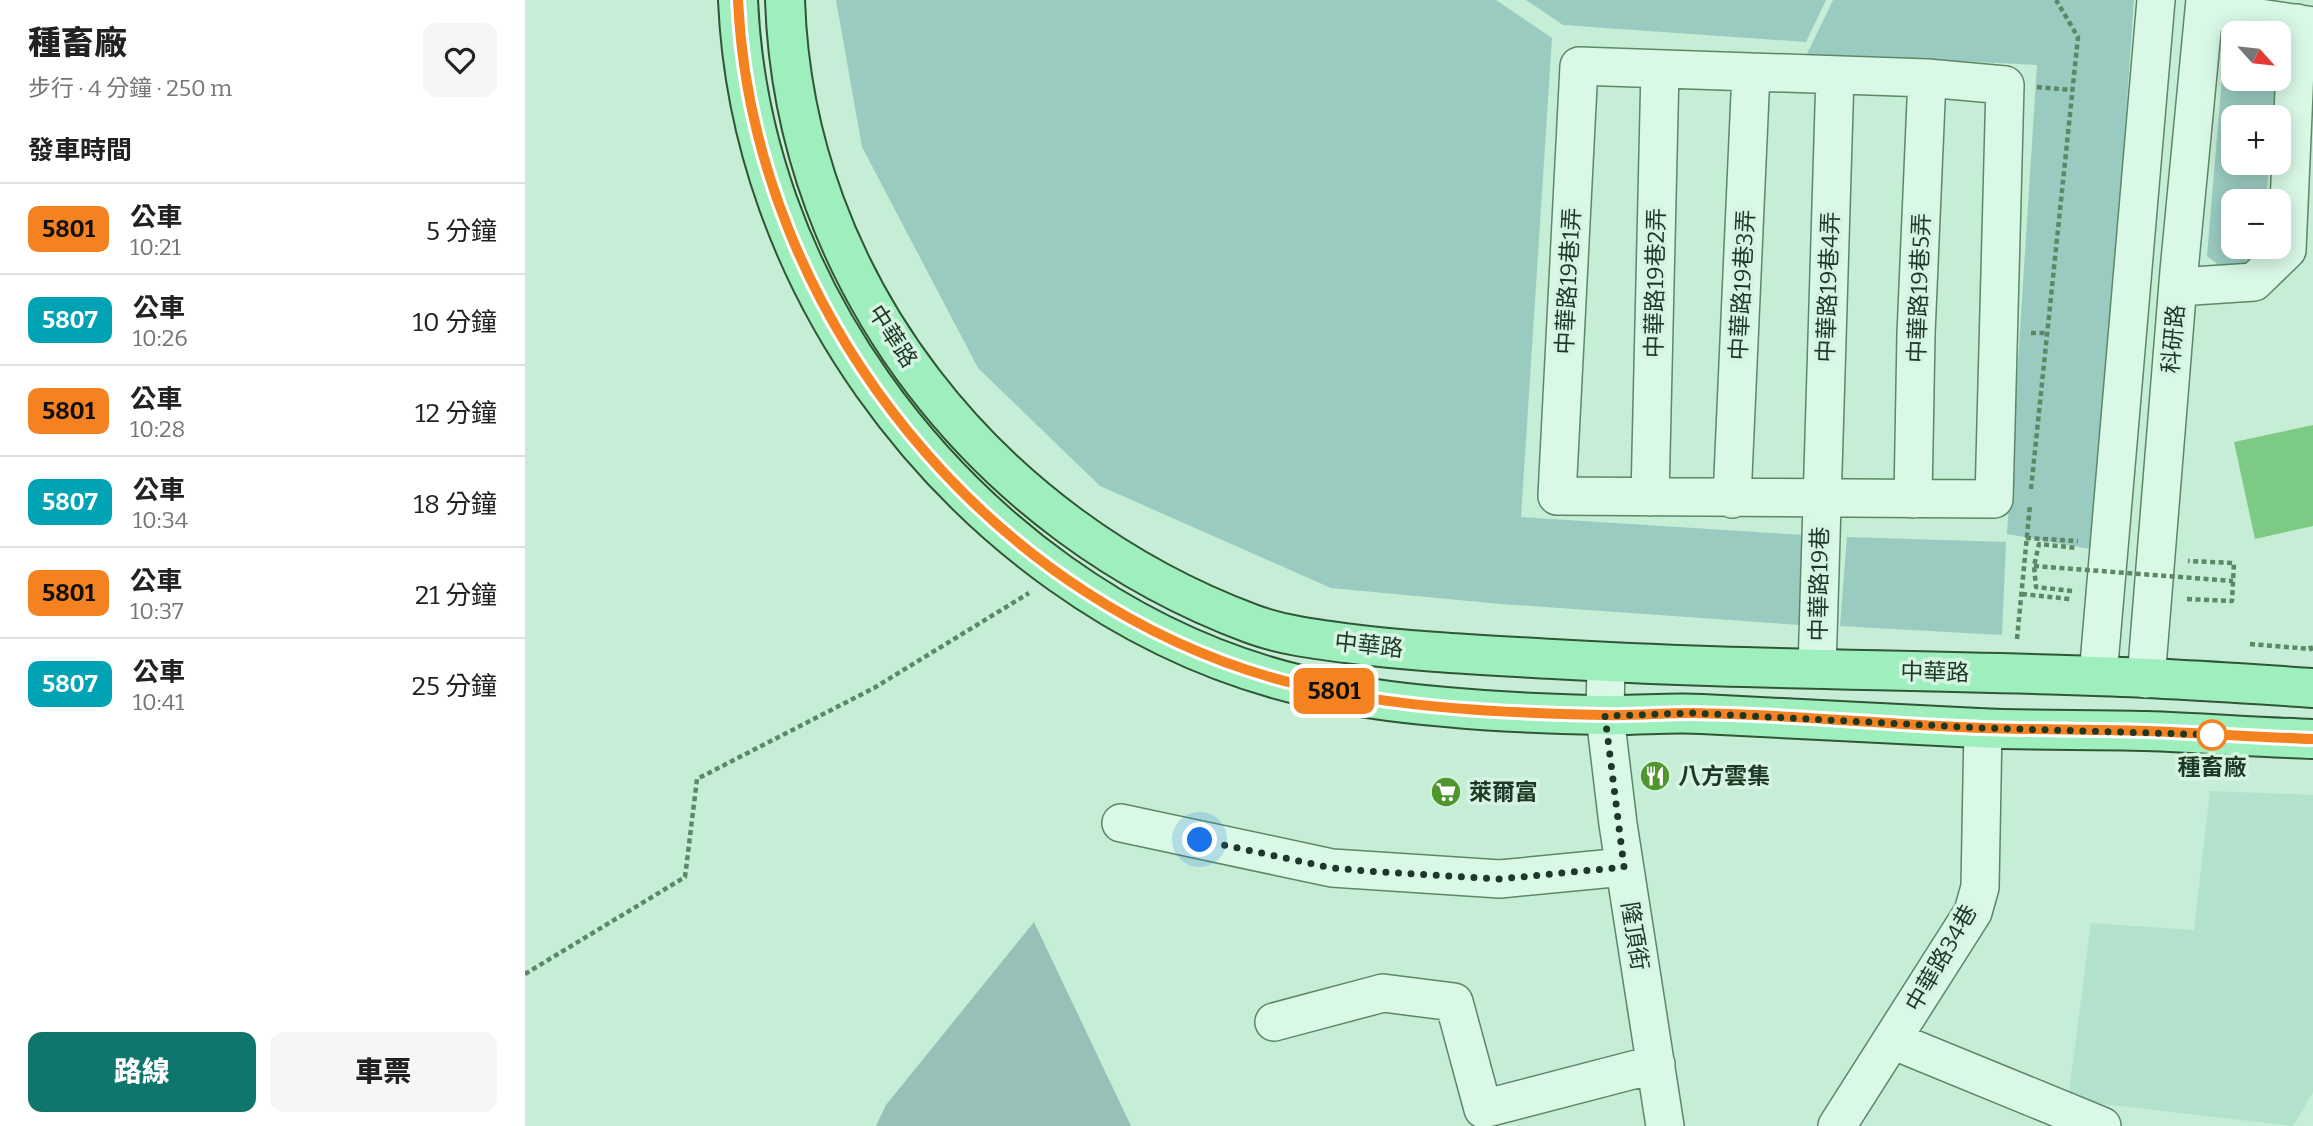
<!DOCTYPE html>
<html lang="zh-TW">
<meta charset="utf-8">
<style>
:root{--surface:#fff;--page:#f6f6f6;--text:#222;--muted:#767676;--line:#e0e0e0;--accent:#0f766e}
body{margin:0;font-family:Bitter,"Noto Sans TC",serif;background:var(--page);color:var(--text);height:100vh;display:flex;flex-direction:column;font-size:26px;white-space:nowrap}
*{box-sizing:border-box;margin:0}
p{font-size:23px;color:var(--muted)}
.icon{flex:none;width:38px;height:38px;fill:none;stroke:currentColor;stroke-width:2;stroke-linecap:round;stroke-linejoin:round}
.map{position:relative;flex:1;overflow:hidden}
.panel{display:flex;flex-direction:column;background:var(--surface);width:525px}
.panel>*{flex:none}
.badge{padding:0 14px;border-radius:10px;font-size:24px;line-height:46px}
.needle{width:46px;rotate:117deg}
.controls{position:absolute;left:1696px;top:21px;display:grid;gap:14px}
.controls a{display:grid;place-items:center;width:70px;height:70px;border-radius:14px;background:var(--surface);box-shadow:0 4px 18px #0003;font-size:35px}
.you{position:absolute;width:35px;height:35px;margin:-18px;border:5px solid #fff;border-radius:50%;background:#1a73e8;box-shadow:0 0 0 10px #1a73e833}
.map>.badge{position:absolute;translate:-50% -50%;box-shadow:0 0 0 4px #fff}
h2{padding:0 28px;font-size:26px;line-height:63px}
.round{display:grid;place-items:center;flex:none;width:74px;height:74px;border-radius:14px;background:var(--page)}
.headline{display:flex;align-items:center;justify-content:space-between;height:119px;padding:0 28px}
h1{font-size:33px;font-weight:800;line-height:52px}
.button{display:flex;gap:14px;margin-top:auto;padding:14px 28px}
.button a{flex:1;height:80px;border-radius:14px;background:var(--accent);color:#fff;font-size:28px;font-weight:800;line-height:80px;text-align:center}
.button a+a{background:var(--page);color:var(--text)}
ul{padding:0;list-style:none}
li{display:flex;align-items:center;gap:21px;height:91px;padding:0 28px;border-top:2px solid var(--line)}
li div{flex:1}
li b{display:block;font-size:26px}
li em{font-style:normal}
li .badge{min-width:77px;font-weight:700;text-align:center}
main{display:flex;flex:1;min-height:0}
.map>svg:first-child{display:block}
.farmland{fill:#b3e2cc}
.green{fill:#9acbc1}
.cemetery{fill:#99c0b8}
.building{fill:#7dca85}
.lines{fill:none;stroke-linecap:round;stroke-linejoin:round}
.minor-casing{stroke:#5c8865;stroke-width:40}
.major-casing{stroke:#305636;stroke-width:42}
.path{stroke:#5c8865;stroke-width:4.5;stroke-dasharray:5 3.5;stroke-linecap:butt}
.minor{stroke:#d9f8e5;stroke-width:37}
.major{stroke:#9feebd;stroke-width:38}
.path-bridge{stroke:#5c8865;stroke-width:4.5;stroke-dasharray:5 3.5;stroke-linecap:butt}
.line-casing{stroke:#fff;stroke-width:16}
.line{stroke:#f58220;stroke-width:10}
.walk{stroke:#1f3824;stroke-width:7;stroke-dasharray:0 12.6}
.stop-dot{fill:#fff;stroke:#f58220;stroke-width:3.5}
.labels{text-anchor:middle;stroke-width:7;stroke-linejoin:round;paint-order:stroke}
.street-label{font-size:23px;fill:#1f3824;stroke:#d5f4e1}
.stop-label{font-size:23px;font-weight:bold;fill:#1f3824;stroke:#d5f4e1}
.poi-label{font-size:23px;font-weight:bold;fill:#1f3824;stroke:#d5f4e1;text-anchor:start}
</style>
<main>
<section class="panel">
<div class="headline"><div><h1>種畜廠</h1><p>步行 · 4 分鐘 · 250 m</p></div><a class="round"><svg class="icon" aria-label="heart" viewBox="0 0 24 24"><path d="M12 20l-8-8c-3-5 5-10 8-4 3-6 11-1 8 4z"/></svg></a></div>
<h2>發車時間</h2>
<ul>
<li><span class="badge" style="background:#f58220;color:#111">5801</span><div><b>公車</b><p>10:21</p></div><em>5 分鐘</em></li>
<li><span class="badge" style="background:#00a3b4;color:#fff">5807</span><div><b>公車</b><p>10:26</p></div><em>10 分鐘</em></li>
<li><span class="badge" style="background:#f58220;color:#111">5801</span><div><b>公車</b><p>10:28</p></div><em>12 分鐘</em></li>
<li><span class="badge" style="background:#00a3b4;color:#fff">5807</span><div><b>公車</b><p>10:34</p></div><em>18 分鐘</em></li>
<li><span class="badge" style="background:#f58220;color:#111">5801</span><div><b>公車</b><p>10:37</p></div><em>21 分鐘</em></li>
<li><span class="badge" style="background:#00a3b4;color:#fff">5807</span><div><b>公車</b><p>10:41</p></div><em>25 分鐘</em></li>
</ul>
<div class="button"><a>路線</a><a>車票</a></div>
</section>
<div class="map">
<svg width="1788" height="1126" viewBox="0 0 1788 1126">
<rect width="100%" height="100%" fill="#c6edd5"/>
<path class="farmland" d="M1685,791l103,4v297l-20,34 -225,-26 23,-177 103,7z"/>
<path class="green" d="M311,0h660l56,38 -31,479 282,18 -2,90 -300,-21 -170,-16 -231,-102 -122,-118 -116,-221z
M1001,0h300l-20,42 -243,-17z
M1308,0h301l-38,550 -89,-16 30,-469 -230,-11z
M1708,49v30h41v38h-41v46h36l-3,38h-33v46h27l-18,23 -18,-1 -17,-13 17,-202z
M1322,537l159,5 -4,93 -162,-9z"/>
<path class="cemetery" d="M509,922l97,204h-255l10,-21z"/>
<path class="building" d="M1788,425v101l-58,13 -21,-97z"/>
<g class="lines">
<g class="minor-casing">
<path id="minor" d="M1680,10l108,16
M1054,66l348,12 78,7 -11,414 -437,-3z
M1653,287l76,-5 33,-32 10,-227
M1125,497l10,-428
M1207,499l19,-427
M1388,499l3,-165 11,-256
M1081,663l-1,53 13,108 47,302
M1292,669l18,-594
M1573,676l58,-676
M1621,679l33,-408 26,-271
M596,823l211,45 168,11 124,-12
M749,1022l109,-29 71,9 29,107 173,-45
M1367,1040l210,86
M1312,1126l136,-214 7,-25 3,-159"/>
</g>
<g class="major-casing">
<path id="major" d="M213,0c6,139 55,272 135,385 102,144 254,258 427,300 47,11 97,18 146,22 52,5 105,7 157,8 33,1 66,-3 99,-1 92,4 184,10 276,14 56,3 112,1 168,3 55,2 111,6 167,8
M260,0c9,284 204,526 467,624 30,11 62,15 93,19 69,9 139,12 208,16 181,11 361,10 542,17 72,2 145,7 218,12"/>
</g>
<path class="path" d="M1512,87l35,3
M1506,333h16
M1506,489l47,-452 -22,-37
M1501,538l52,3
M1547,591l-36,-4 -2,-21 5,-22 38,4
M1497,594l48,5
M1662,599l45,2 2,-38 -46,-2
M1492,639l13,-134
M1725,644l61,5 -1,-4
M0,974l160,-97 12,-98 177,-91 155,-95"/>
<use href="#minor" class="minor"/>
<use href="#major" class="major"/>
<path class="path-bridge" d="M1509,566l199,15"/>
</g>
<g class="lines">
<g class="line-casing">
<path id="line" d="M213,0c14,314 254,611 562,685 98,23 203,28 303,30 30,1 60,-2 89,-2 89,1 178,10 266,14 63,3 125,2 188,4 55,2 111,6 167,8"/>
</g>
<use href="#line" class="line"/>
<path class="walk" d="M675,840l132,28 48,4 120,7 124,-12 -19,-151 88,-3 290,15 239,7h-10"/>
</g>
<defs>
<g id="restaurant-disc" transform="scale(1.575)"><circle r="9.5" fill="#50952e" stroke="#d5f4e1"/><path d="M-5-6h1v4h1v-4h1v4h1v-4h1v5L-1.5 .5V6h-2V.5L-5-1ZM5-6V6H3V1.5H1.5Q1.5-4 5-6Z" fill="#fff"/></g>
<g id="supermarket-disc" transform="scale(1.575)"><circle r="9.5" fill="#50952e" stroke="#d5f4e1"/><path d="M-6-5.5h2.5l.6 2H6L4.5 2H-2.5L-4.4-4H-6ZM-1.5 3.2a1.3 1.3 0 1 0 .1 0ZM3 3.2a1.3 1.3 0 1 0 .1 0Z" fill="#fff"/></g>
</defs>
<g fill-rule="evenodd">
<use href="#restaurant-disc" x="1130" y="776"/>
<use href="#supermarket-disc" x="921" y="792"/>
</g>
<circle class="stop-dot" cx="1687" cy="735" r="14"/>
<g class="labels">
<g class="street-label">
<text transform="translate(1043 281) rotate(-87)" y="8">中華路19巷1弄</text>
<text transform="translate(1130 283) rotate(-89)" y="8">中華路19巷2弄</text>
<text transform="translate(1217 285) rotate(-87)" y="8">中華路19巷3弄</text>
<text transform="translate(1303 287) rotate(-88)" y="8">中華路19巷4弄</text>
<text transform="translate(1394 288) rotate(-88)" y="8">中華路19巷5弄</text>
<text transform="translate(368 336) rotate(57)" y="8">中華路</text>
<text transform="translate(1648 339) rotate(-85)" y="8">科研路</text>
<text transform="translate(1294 584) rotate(-89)" y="8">中華路19巷</text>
<text transform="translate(844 645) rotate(6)" y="8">中華路</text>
<text transform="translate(1410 672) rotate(1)" y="8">中華路</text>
<text transform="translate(1110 936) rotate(81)" y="8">隆頂街</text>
<text transform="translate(1416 958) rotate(-60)" y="8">中華路34巷</text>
</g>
<g class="stop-label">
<text x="1687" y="775">種畜廠</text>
</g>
<g class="poi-label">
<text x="1153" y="784">八方雲集</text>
<text x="944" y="800">萊爾富</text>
</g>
</g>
</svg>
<div class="controls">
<a><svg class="needle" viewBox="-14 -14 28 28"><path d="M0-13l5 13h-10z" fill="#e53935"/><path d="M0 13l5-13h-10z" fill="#767676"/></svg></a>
<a>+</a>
<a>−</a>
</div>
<div class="you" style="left:675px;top:840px"></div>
<b class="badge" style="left:809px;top:691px;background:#f58220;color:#111">5801</b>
</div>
</main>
